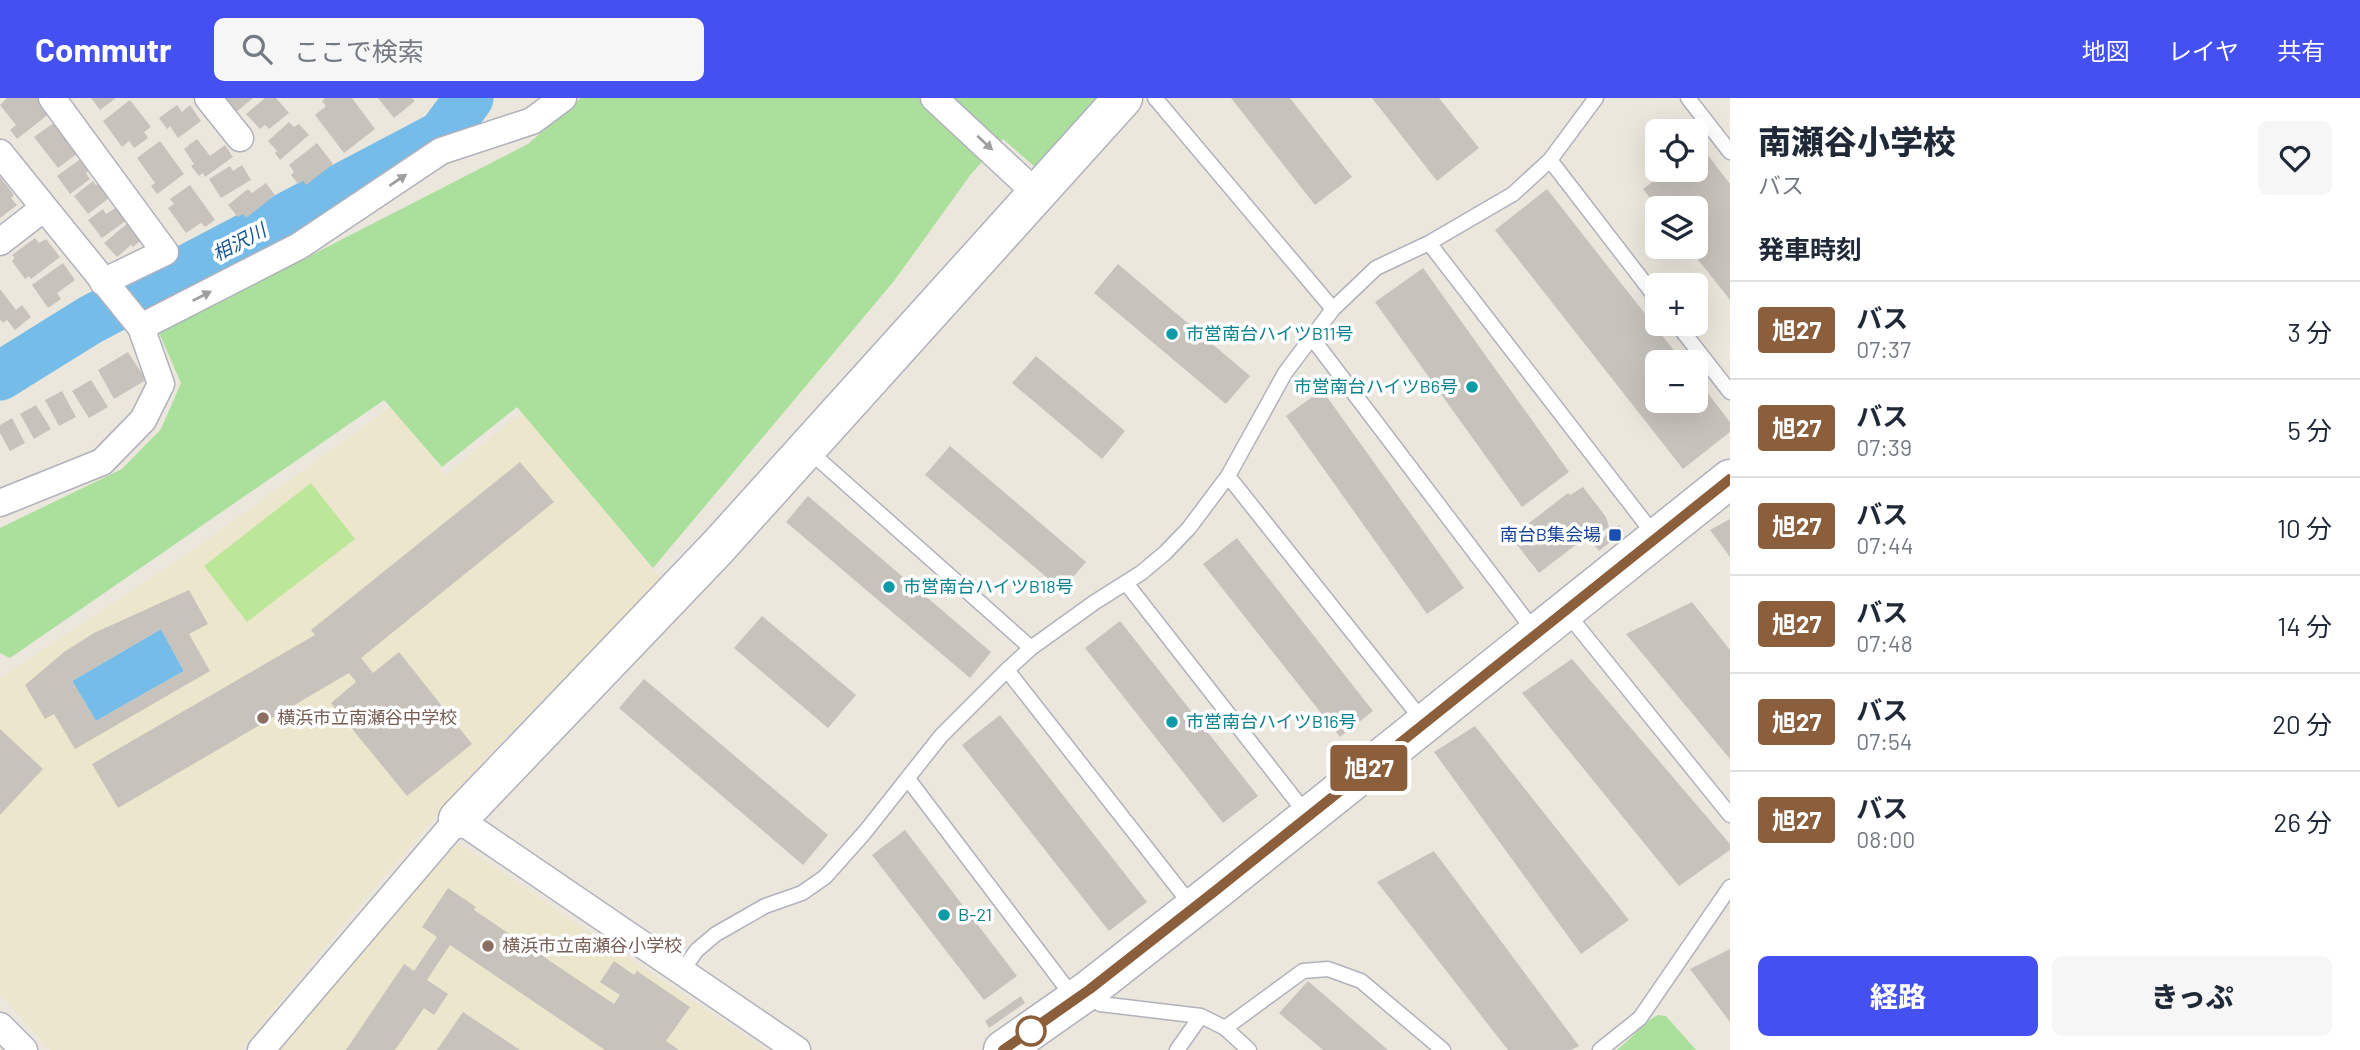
<!DOCTYPE html>
<html lang="ja">
<meta charset="utf-8">
<style>
:root{--surface:#fff;--page:#f6f6f7;--text:#1f2937;--muted:#747a83;--line:#e0e1e3;--accent:#4550f0}
body{margin:0;font-family:Barlow,"Noto Sans JP",sans-serif;background:var(--page);color:var(--text);height:100vh;display:flex;flex-direction:column;font-size:26px;white-space:nowrap}
*{box-sizing:border-box;margin:0}
p{font-size:23px;color:var(--muted)}
.icon{flex:none;width:38px;height:38px;fill:none;stroke:currentColor;stroke-width:2;stroke-linecap:round;stroke-linejoin:round}
.map{position:relative;flex:1;overflow:hidden}
.sheet{display:flex;flex-direction:column;background:var(--surface);width:630px}
.sheet>*{flex:none}
.badge{padding:0 14px;border-radius:5px;font-size:24px;line-height:46px}
.fabs{position:absolute;left:1645px;top:21px;display:grid;gap:14px}
.fabs a{display:grid;place-items:center;width:63px;height:63px;border-radius:10px;background:var(--surface);box-shadow:0 7px 28px #0002;font-size:35px}
.map>.badge{position:absolute;translate:-50% -50%;box-shadow:0 0 0 4px #fff}
h2{padding:0 28px;font-size:26px;line-height:63px}
.round{display:grid;place-items:center;flex:none;width:74px;height:74px;border-radius:10px;background:var(--page)}
.head{display:flex;align-items:center;justify-content:space-between;height:119px;padding:0 28px}
h1{font-size:33px;font-weight:800;line-height:52px}
.action{display:flex;gap:14px;margin-top:auto;padding:14px 28px}
.action a{flex:1;height:80px;border-radius:10px;background:var(--accent);color:#fff;font-size:28px;font-weight:800;line-height:80px;text-align:center}
.action a+a{background:var(--page);color:var(--text)}
ul{padding:0;list-style:none}
li{display:flex;align-items:center;gap:21px;height:98px;padding:0 28px;border-top:2px solid var(--line)}
li div{flex:1}
li b{display:block;font-size:26px}
li em{font-style:normal}
li .badge{min-width:77px;font-weight:700;text-align:center}
header{display:flex;align-items:center;gap:42px;box-sizing:border-box;height:98px;padding:0 35px;background:var(--accent);color:#fff}
header strong{font-size:33px}
nav{display:flex;gap:38px;margin-inline-start:auto;font-size:24px}
.search{width:490px;height:63px;background:var(--page);display:flex;align-items:center;gap:18px;box-sizing:border-box;padding:0 24px;border-radius:10px;color:var(--muted);font-size:26px}
main{display:flex;flex:1;min-height:0}
.map>svg:first-child{display:block}
.education{fill:#ece6cd}
.green{fill:#abdf9c}
.pitch{fill:#bce698}
.water{fill:#75bce8}
.lines{fill:none;stroke-linecap:round;stroke-linejoin:round}
.river{stroke:#75bce8;stroke-width:49}
.building{fill:#c7c3bc;fill-rule:evenodd}
.lane-casing{stroke:#b0b1bd;stroke-width:17}
.street-casing{stroke:#b0b1bd;stroke-width:29}
.secondary-casing{stroke:#b0b1bd;stroke-width:41}
.lane{stroke:#fff;stroke-width:14}
.street{stroke:#fff;stroke-width:26}
.secondary{stroke:#fff;stroke-width:38}
.oneway{fill:#9f9f9f}
.line-casing{stroke:#fff;stroke-width:16}
.line{stroke:#8b5e3c;stroke-width:10}
.culture-dot{fill:#0f9aa8;stroke:#fff;stroke-width:2.5}
.transit-dot{fill:#1a4fb4;stroke:#fff;stroke-width:2.5}
.education-dot{fill:#8d6e63;stroke:#fff;stroke-width:2.5}
.stop-dot{fill:#fff;stroke:#8b5e3c;stroke-width:3.5}
.labels{text-anchor:middle;stroke-width:7;stroke-linejoin:round;paint-order:stroke}
.culture-label{font-size:18px;fill:#0d838f;stroke:#fff;text-anchor:start}
.transit-label{font-size:18px;fill:#164399;stroke:#fff;text-anchor:end}
.education-label{font-size:18px;fill:#785e54;stroke:#fff;text-anchor:start}
.water-label{font-size:19px;font-style:italic;fill:#145894;stroke:#fff}
</style>
<header>
<strong>Commutr</strong>
<div class="search"><svg class="icon" aria-label="search" viewBox="0 0 24 24"><circle cx="10" cy="10" r="6"/><path d="M15 15l6 6"/></svg>ここで検索</div>
<nav><a>地図</a><a>レイヤ</a><a>共有</a></nav>
</header>
<main>
<div class="map">
<svg width="1730" height="952" viewBox="0 0 1730 952">
<rect width="100%" height="100%" fill="#ebe7dd"/>
<path class="education" d="M395,306l50,72 77,-64 139,167 -174,178 -134,155 -112,138h-191l-50,-56v-316l190,-126z
M456,744l309,208h-488z"/>
<path class="green" d="M581,0h516l-62,69 -32,-28 -32,35 -77,107 -241,287 -136,-161 -75,60 -58,-67 -374,258 -10,-5v-125l122,-59 39,-40 20,-46 -22,-50 369,-189z
M1658,917l8,1 30,34h-79c13,-10 28,-29 41,-35z"/>
<path class="pitch" d="M311,385l44,56 -108,83 -43,-56z"/>
<path class="water" d="M161,531l23,42 -88,50 -24,-40z"/>
<g class="lines">
<path class="river" d="M0,278l90,-56 352,-185 27,-37"/>
</g>
<path class="building" d="M7,0h31l12,15 -33,26 -7,-9 6,-5 -16,-20z
M91,0h25l-16,12z
M223,0h30l-18,15z
M265,0h11l13,15 -20,16 -4,-4 -5,4 -14,-15z
M325,0h27l23,31 -31,24 -29,-38 11,-9 -4,-5z
M378,0h34l3,3 -21,17z
M1231,0h59l62,79 -37,28z
M1372,0h67l40,50 -42,33z
M130,2l21,27 -7,5 4,6 -14,10 -5,-7 -7,6 -19,-26z
M177,7l5,7 8,-7 11,16 -23,17 -8,-12 -3,3 -8,-11z
M55,24l23,31 -20,15 -24,-31z
M289,24l5,5 5,-3 10,11 -29,25 -5,-7 2,-2 -9,-10z
M197,41l13,17 15,-11 8,12 -28,20 -2,-4 -4,3 -8,-10 3,-2 -10,-15z
M160,43l24,33 -27,20 -6,-8 4,-3 -18,-25z
M317,45l16,21 -27,21 -3,-5 -5,4 -7,-9 3,-3 -5,-7z
M1700,47l30,39v116l-42,-53h8v-39h-38l-15,-19 25,-19h28v-22z
M82,60l9,11 -5,4 4,6 -20,15 -13,-18z
M242,67l9,15 -30,18 -12,-19 21,-13 3,5z
M0,79l14,18 -3,3 6,7 -17,13z
M93,83l3,4 6,-4 11,14 -25,19 -14,-18z
M266,85l9,12 -29,23 -3,-4 -5,3 -10,-12 20,-16 4,4z
M190,87l25,35 -10,7 -4,-4 -15,10 -18,-25 6,-4 -4,-5z
M1547,91l136,173h-26v39h39v-23l34,44v10l-47,37 -188,-239z
M117,109l10,13 -25,18 -14,-18 15,-11 3,5z
M129,124l14,17 -10,8 -2,-2 -14,12 -13,-14z
M35,140l4,5 7,-4 14,18 -29,22 -2,-3 -4,3 -13,-18 3,-3 -3,-3z
M63,165l12,17 -18,13 4,6 -13,9 -16,-23z
M1118,166l132,112 -24,28 -132,-111z
M1423,170l146,204 -47,35 -147,-205z
M0,191l16,21 6,-5 9,12 -16,13 -8,-10 -4,3 -3,-4z
M128,254l18,28 -32,19 -16,-29z
M1036,258l89,75 -23,28 -90,-76z
M91,282l17,27 -19,11 -17,-27z
M1322,292l142,198 -37,26 -141,-198z
M62,293l14,26 -17,9 -14,-26z
M36,307l15,24 -17,10 -14,-25z
M12,320l13,25 -15,8 -10,-18v-8z
M950,348l136,116 -24,28 -137,-115z
M520,364l34,40 -193,156 12,15 26,-21 73,92 -65,52 -76,-93 25,-21 -7,-9 -231,135 -26,-44 223,-129 -4,-5z
M1583,389l23,30 3,10 -10,6 -8,-4 -8,5 2,4 -46,35 -28,-36 57,-44 2,2z
M808,398l183,156 -21,26 -184,-156z
M1730,421v38l-20,-27z
M1619,427l5,6 -25,20 -5,-6z
M1237,440l136,173 -33,26 -137,-173z
M189,492l19,34 -19,10 21,37 -135,78 -21,-35 -9,5 -20,-34 39,-33 30,-19zM161,531l23,42 -88,50 -24,-40z
M1692,504l38,48v109l-104,-125z
M762,518l94,79 -28,33 -94,-80z
M1120,523l138,175 -35,27 -138,-175z
M1572,561l158,185v6l-51,36 -157,-193z
M644,581l184,156 -25,30 -184,-157z
M1000,617l147,187 -38,29 -147,-186z
M1475,628l154,194 -48,34 -147,-202z
M0,631l43,40 -43,46z
M905,732l112,146 -33,24 -112,-145z
M1434,753l145,195 -8,4h-63l-131,-168z
M448,790l28,19 -2,3 140,94 6,-9 -20,-13 14,-21 20,14 3,-4 53,36 -24,34 13,9h-74l-155,-105 -23,35 21,14 -14,21 -10,-7 -29,42h-49l58,-86 10,7 23,-34 -15,-10z
M1730,851v73l-40,-53z
M1308,883l80,69h-65l-44,-37z
M1021,898l4,7 -36,25 -4,-7z
M463,914l57,38h-83z"/>
<g class="lines">
<g class="lane-casing">
<path id="lane" d="M1155,0l178,211
M1688,0l42,54
M1550,62l107,139
M1429,145l227,294
M1677,226l53,68
M1312,240l223,294
M807,351l224,199
M1228,378l195,245
M1126,485l182,233
M1566,514l164,203
M1007,572l185,236
M908,681l166,219
M681,874l16,-22 19,-16 49,-28 37,-13 23,-16 40,-45 76,-96 66,-66 24,-22 64,-46 46,-29 24,-20 24,-25 39,-52 57,-103 48,-64 43,-41 53,-25 84,-49 37,-34 46,-62
M1090,892l10,14 101,12 24,12 24,22
M1225,930l78,-57 25,-2 33,12 82,69
M1177,952l24,-34
M1600,952l40,-32 90,-131"/>
</g>
<g class="street-casing">
<path id="street" d="M52,0l113,154 -62,30
M208,0l32,40
M934,0l102,95
M0,55l141,174 20,57 -18,36 -41,42 -102,41
M0,144l44,-34
M141,229l158,-81 142,-95 91,-30 31,-23
M0,928l24,24
M261,952l197,-231 339,231"/>
</g>
<g class="secondary-casing">
<path id="secondary" d="M458,721l260,-272 405,-449
M1003,952l87,-61 125,-98 515,-412"/>
</g>
<use href="#lane" class="lane"/>
<use href="#street" class="street"/>
<use href="#secondary" class="secondary"/>
</g>
<defs><path id="oneway-solid" d="M-6-.8H1V-3.2L6.5 0L1 3.2V.8H-6Z" transform="scale(1.75)"/></defs>
<g class="oneway">
<use href="#oneway-solid" transform="translate(985 45) rotate(43)"/>
<use href="#oneway-solid" transform="translate(398 82) rotate(-34)"/>
<use href="#oneway-solid" transform="translate(202 198) rotate(-27)"/>
</g>
<g class="lines">
<g class="line-casing">
<path id="line" d="M1003,952l87,-61 125,-98 515,-412"/>
</g>
<use href="#line" class="line"/>
</g>
<g class="culture-dot">
<circle cx="1172" cy="236" r="7"/>
<circle cx="1472" cy="289" r="7"/>
<circle cx="889" cy="489" r="7"/>
<circle cx="1172" cy="624" r="7"/>
<circle cx="944" cy="817" r="7"/>
</g>
<rect class="transit-dot" x="1608" y="430" width="14" height="14" rx="3.5"/>
<g class="education-dot">
<circle cx="263" cy="620" r="7"/>
<circle cx="488" cy="848" r="7"/>
</g>
<circle class="stop-dot" cx="1031" cy="933" r="14"/>
<g class="labels">
<g class="culture-label">
<text x="1186" y="242">市営南台ハイツB11号</text>
<text x="1458" y="295" text-anchor="end">市営南台ハイツB6号</text>
<text x="903" y="495">市営南台ハイツB18号</text>
<text x="1186" y="630">市営南台ハイツB16号</text>
<text x="958" y="823">B-21</text>
</g>
<g class="transit-label">
<text x="1601" y="443">南台B集会場</text>
</g>
<g class="education-label">
<text x="277" y="626">横浜市立南瀬谷中学校</text>
<text x="502" y="854">横浜市立南瀬谷小学校</text>
</g>
<g class="water-label">
<text transform="translate(239 144) rotate(-28)" y="7">相沢川</text>
</g>
</g>
</svg>
<div class="fabs">
<a><svg class="icon" aria-label="locate" viewBox="0 0 24 24"><circle cx="12" cy="12" r="6"/><path d="M12 2v4M12 18v4M2 12h4M18 12h4"/></svg></a>
<a><svg class="icon" aria-label="layers" viewBox="0 0 24 24"><path d="M12 4l9 5-9 5-9-5zM3 14l9 5 9-5"/></svg></a>
<a>+</a>
<a>−</a>
</div>
<b class="badge" style="left:1369px;top:670px;background:#8b5e3c;color:#fff">旭27</b>
</div>
<section class="sheet">
<div class="head"><div><h1>南瀬谷小学校</h1><p>バス</p></div><a class="round"><svg class="icon" aria-label="heart" viewBox="0 0 24 24"><path d="M12 20l-8-8c-3-5 5-10 8-4 3-6 11-1 8 4z"/></svg></a></div>
<h2>発車時刻</h2>
<ul>
<li><span class="badge" style="background:#8b5e3c;color:#fff">旭27</span><div><b>バス</b><p>07:37</p></div><em>3 分</em></li>
<li><span class="badge" style="background:#8b5e3c;color:#fff">旭27</span><div><b>バス</b><p>07:39</p></div><em>5 分</em></li>
<li><span class="badge" style="background:#8b5e3c;color:#fff">旭27</span><div><b>バス</b><p>07:44</p></div><em>10 分</em></li>
<li><span class="badge" style="background:#8b5e3c;color:#fff">旭27</span><div><b>バス</b><p>07:48</p></div><em>14 分</em></li>
<li><span class="badge" style="background:#8b5e3c;color:#fff">旭27</span><div><b>バス</b><p>07:54</p></div><em>20 分</em></li>
<li><span class="badge" style="background:#8b5e3c;color:#fff">旭27</span><div><b>バス</b><p>08:00</p></div><em>26 分</em></li>
</ul>
<div class="action"><a>経路</a><a>きっぷ</a></div>
</section>
</main>
